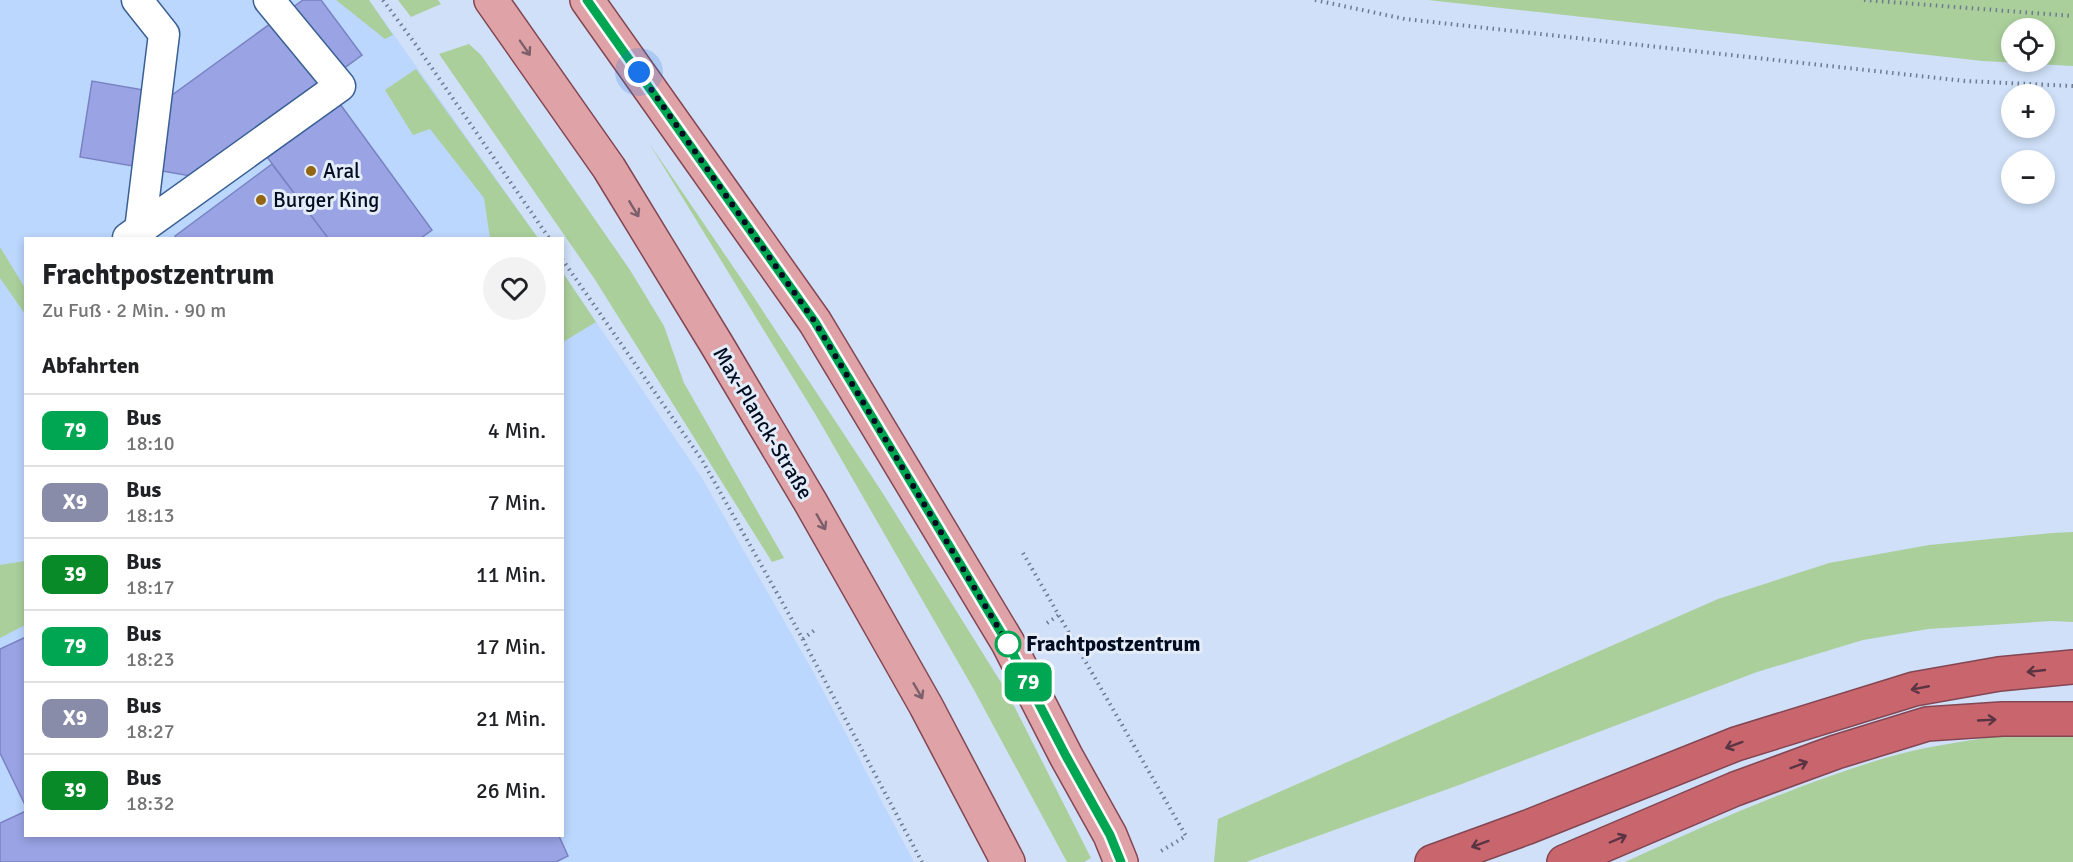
<!DOCTYPE html>
<html lang="de">
<meta charset="utf-8">
<style>
:root{--surface:#fff;--page:#f2f2f2;--text:#202124;--muted:#757577;--line:#e0e0e0}
body{margin:0;font-family:Signika,sans-serif;background:var(--page);color:var(--text);height:100vh;display:flex;flex-direction:column;font-size:22px;white-space:nowrap}
*{box-sizing:border-box;margin:0}
p{font-size:20px;color:var(--muted)}
.icon{flex:none;width:33px;height:33px;fill:none;stroke:currentColor;stroke-width:2;stroke-linecap:round;stroke-linejoin:round}
.map{position:relative;flex:1;overflow:hidden}
.drawer{position:absolute;left:24px;top:237px;width:540px;height:600px;display:flex;flex-direction:column;background:var(--surface);border-radius:0px;box-shadow:0 3px 9px #0003}
.drawer>*{flex:none}
.badge{padding:0 12px;border-radius:9px;font-size:21px;line-height:39px}
.controls{position:absolute;left:2001px;top:18px;display:grid;gap:12px}
.controls a{display:grid;place-items:center;width:54px;height:54px;border-radius:50%;background:var(--surface);box-shadow:0 3px 9px #0003;font-size:30px}
.you{position:absolute;width:30px;height:30px;margin:-15px;border:4px solid #fff;border-radius:50%;background:#1a73e8;box-shadow:0 0 0 9px #1a73e833}
.map>.badge{position:absolute;translate:-50% -50%;box-shadow:0 0 0 3px #fff}
h2{padding:0 18px;font-size:22px;line-height:54px}
.round{display:grid;place-items:center;flex:none;width:63px;height:63px;border-radius:32px;background:var(--page)}
.headline{display:flex;align-items:center;justify-content:space-between;height:102px;padding:0 18px}
h1{font-size:28px;font-weight:800;line-height:45px}
ul{padding:0;list-style:none}
li{display:flex;align-items:center;gap:18px;height:72px;padding:0 18px;border-top:2px solid var(--line)}
li div{flex:1}
li b{display:block;font-size:22px}
li em{font-style:normal}
li .badge{min-width:66px;font-weight:700;text-align:center}
.map>svg:first-child{display:block}
.built{fill:#bbd7fe}
.green{fill:#aacf9b;fill-rule:evenodd}
.building{fill:#9aa4e5;stroke:#7982c1;stroke-width:1.5}
.lines{fill:none;stroke-linecap:round;stroke-linejoin:round}
.lane-casing{stroke:#3a6094;stroke-width:33}
.primary-casing{stroke:#834652;stroke-width:36}
.highway-casing{stroke:#834652;stroke-width:36}
.path{stroke:#6d7b91;stroke-width:4;stroke-dasharray:1.5 4.5;stroke-linecap:butt}
.lane{stroke:#fff;stroke-width:30}
.primary{stroke:#dfa3a7;stroke-width:33}
.highway{stroke:#c9666d;stroke-width:33}
.oneway{stroke:#7b5f6a}
.oneway2{stroke:#5b3443}
.line-casing{stroke:#fff;stroke-width:14}
.line{stroke:#00a651;stroke-width:9}
.walk{stroke:#010c20;stroke-width:6;stroke-dasharray:0 10.8}
.poi-dot{fill:#936612;stroke:#e3ecf8;stroke-width:2}
.stop-dot{fill:#fff;stroke:#00a651;stroke-width:3}
.labels{text-anchor:middle;stroke-width:6;stroke-linejoin:round;paint-order:stroke}
.poi-label{font-size:21px;fill:#010c20;stroke:#e3ecf8;text-anchor:start}
.street-label{font-size:21px;fill:#010c20;stroke:#e3ecf8}
.stop-label{font-size:21px;font-weight:bold;fill:#010c20;stroke:#e3ecf8;text-anchor:start}
</style>
<div class="map">
<svg width="2073" height="862" viewBox="0 0 2073 862">
<rect width="100%" height="100%" fill="#cfe0f8"/>
<path class="built" d="M0,0h369l169,238h-512v598h536l1,-563 139,205 109,190 103,194h-914z"/>
<path class="green" d="M336,0h33l24,35 -8,4z
M398,0h40l3,4 -30,13z
M1428,0h645v66l-90,-5zM2012,28h32v34h-32z
M469,44l12,11 149,215 34,56 20,57 100,175 -12,4 -178,-284 -155,-224z
M416,69l122,169h-48l-6,-40 -54,-69 -17,6 -28,-45z
M649,143l104,153 129,196 125,200 84,166 -7,4h-17l-94,-174 -156,-271z
M0,247l25,41v26l-25,-36z
M563,273l33,49 -33,20h-1z
M2073,532v90l-21,-1 -124,8 -65,11 -106,32 -298,113 -213,77h-32l4,-43 500,-220 111,-36 100,-18 123,-12z
M25,561v64l-25,13v-73z
M1998,736l75,1v125h-448c85,-39 171,-77 260,-104 37,-11 75,-16 113,-22z"/>
<path class="building" d="M303,0h18l41,55 -61,45 16,21 -50,36 -17,-23 -59,42 -111,-19 12,-76 80,14z
M340,104l92,126 -11,8h-93l-61,-81z
M272,164l56,74h-151l-2,-2z
M26,637v170l-26,-54v-104z
M26,811v25h533l9,20 -12,6h-556v-39z"/>
<g class="lines">
<g class="lane-casing">
<path id="lane" d="M137,0l27,34 -24,196
M128,238l212,-152 -71,-86"/>
</g>
<g class="primary-casing">
<path id="primary" d="M491,0l118,168 108,177 94,158 115,203 82,156
M587,0l228,322 193,321 58,113 44,79 11,27"/>
</g>
<g class="highway-casing">
<path id="highway" d="M1432,862l96,-35 208,-83 178,-55 85,-15 74,-7
M1564,862l171,-73 101,-37 91,-28 75,-5h71"/>
</g>
<path class="path" d="M383,0l33,45 133,193
M1315,0l90,19 560,62 108,5
M1864,0l209,16
M562,259l140,201 93,165 127,237
M1023,553l163,283 -25,15
M1047,623l12,-8
M803,639l13,-10"/>
<use href="#lane" class="lane"/>
<use href="#primary" class="primary"/>
<use href="#highway" class="highway"/>
</g>
<defs><path id="oneway-shaft" d="M-6 0H5M1.5-3L5.5 0L1.5 3" fill="none" stroke-width="1.6" stroke-linecap="round" stroke-linejoin="round" transform="scale(1.5)"/></defs>
<g class="oneway">
<use href="#oneway-shaft" transform="translate(525 48) rotate(55)"/>
<use href="#oneway-shaft" transform="translate(634 209) rotate(59)"/>
<use href="#oneway-shaft" transform="translate(821 522) rotate(60)"/>
<use href="#oneway-shaft" transform="translate(918 691) rotate(60)"/>
</g>
<g class="oneway2">
<use href="#oneway-shaft" transform="translate(2036 671) rotate(174)"/>
<use href="#oneway-shaft" transform="translate(1920 688) rotate(169)"/>
<use href="#oneway-shaft" transform="translate(1987 720) rotate(-3)"/>
<use href="#oneway-shaft" transform="translate(1734 745) rotate(160)"/>
<use href="#oneway-shaft" transform="translate(1799 765) rotate(-20)"/>
<use href="#oneway-shaft" transform="translate(1618 839) rotate(-23)"/>
<use href="#oneway-shaft" transform="translate(1480 844) rotate(160)"/>
</g>
<g class="lines">
<g class="line-casing">
<path id="line" d="M587,0l228,322 193,322 58,112 44,79 11,27"/>
</g>
<use href="#line" class="line"/>
<path class="walk" d="M639,72l176,250 193,322"/>
</g>
<g class="poi-dot">
<circle cx="311" cy="171" r="6"/>
<circle cx="261" cy="200" r="6"/>
</g>
<circle class="stop-dot" cx="1008" cy="644" r="12"/>
<g class="labels">
<g class="poi-label">
<text x="323" y="178">Aral</text>
<text x="273" y="207">Burger King</text>
</g>
<g class="street-label">
<text transform="translate(763 423) rotate(59)" y="7">Max-Planck-Straße</text>
</g>
<g class="stop-label">
<text x="1026" y="651">Frachtpostzentrum</text>
</g>
</g>
</svg>
<div class="controls">
<a><svg class="icon" aria-label="locate" viewBox="0 0 24 24"><circle cx="12" cy="12" r="6"/><path d="M12 2v4M12 18v4M2 12h4M18 12h4"/></svg></a>
<a>+</a>
<a>−</a>
</div>
<div class="you" style="left:639px;top:72px"></div>
<b class="badge" style="left:1028px;top:682px;background:#00a651;color:#fff">79</b>
<section class="drawer">
<div class="headline"><div><h1>Frachtpostzentrum</h1><p>Zu Fuß · 2 Min. · 90 m</p></div><a class="round"><svg class="icon" aria-label="heart" viewBox="0 0 24 24"><path d="M12 20l-8-8c-3-5 5-10 8-4 3-6 11-1 8 4z"/></svg></a></div>
<h2>Abfahrten</h2>
<ul>
<li><span class="badge" style="background:#00a651;color:#fff">79</span><div><b>Bus</b><p>18:10</p></div><em>4 Min.</em></li>
<li><span class="badge" style="background:#888ca9;color:#fff">X9</span><div><b>Bus</b><p>18:13</p></div><em>7 Min.</em></li>
<li><span class="badge" style="background:#088a29;color:#fff">39</span><div><b>Bus</b><p>18:17</p></div><em>11 Min.</em></li>
<li><span class="badge" style="background:#00a651;color:#fff">79</span><div><b>Bus</b><p>18:23</p></div><em>17 Min.</em></li>
<li><span class="badge" style="background:#888ca9;color:#fff">X9</span><div><b>Bus</b><p>18:27</p></div><em>21 Min.</em></li>
<li><span class="badge" style="background:#088a29;color:#fff">39</span><div><b>Bus</b><p>18:32</p></div><em>26 Min.</em></li>
</ul>
</section>
</div>
